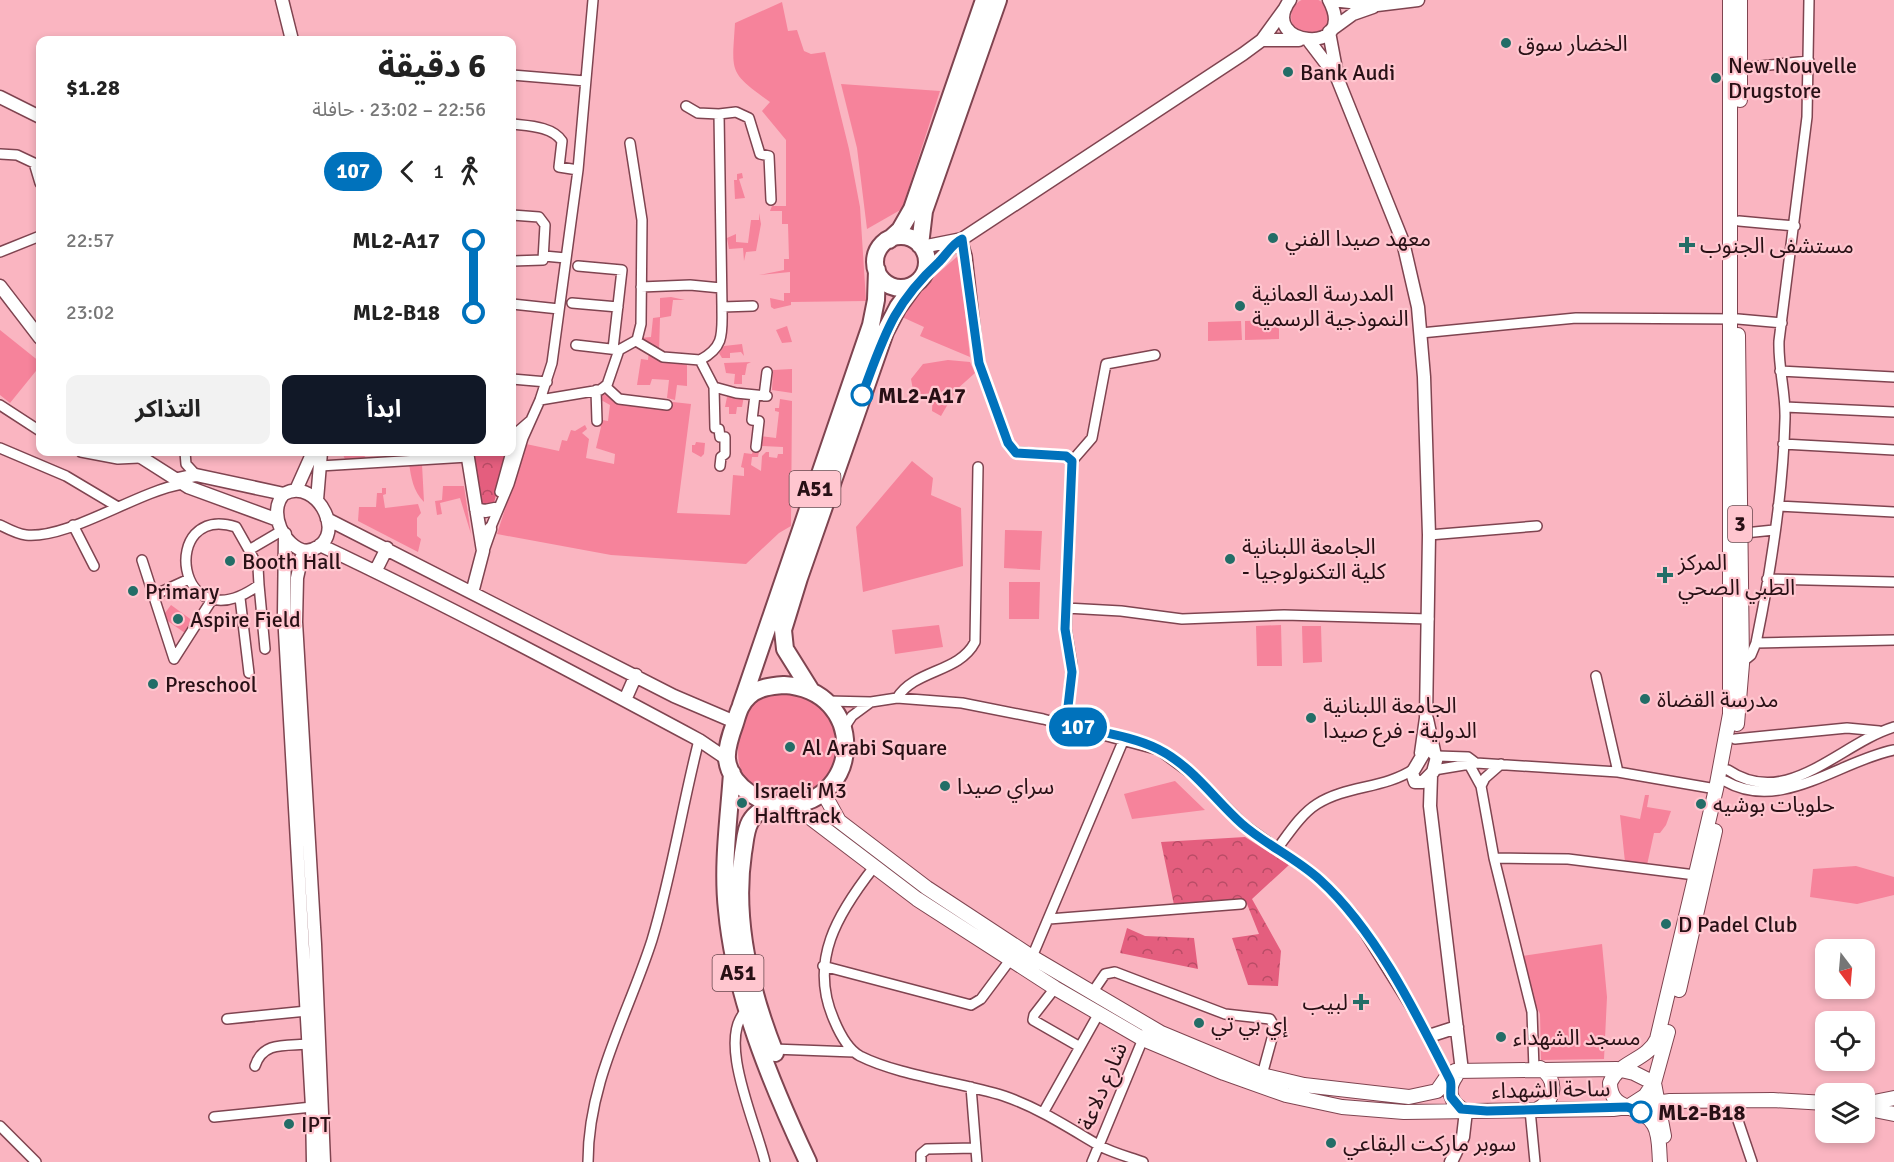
<!DOCTYPE html>
<html lang="ar">
<meta charset="utf-8">
<style>
:root{--surface:#fff;--page:#f2f2f2;--text:#222;--muted:#767676;--accent:#111827}
body{margin:0;font-family:Signika,"Noto Sans Arabic",sans-serif;background:var(--page);color:var(--text);direction:rtl;height:100vh;display:flex;flex-direction:column;font-size:22px;white-space:nowrap}
*{box-sizing:border-box;margin:0}
p{font-size:20px;color:var(--muted)}
.icon{flex:none;width:33px;height:33px;fill:none;stroke:currentColor;stroke-width:2;stroke-linecap:round;stroke-linejoin:round}
.map{position:relative;flex:1;overflow:hidden;direction:ltr}
.drawer{position:absolute;left:36px;top:36px;width:480px;height:420px;display:flex;flex-direction:column;background:var(--surface);border-radius:12px;box-shadow:0 3px 9px #0003;direction:rtl}
.drawer>*{flex:none}
.badge{padding:0 12px;border-radius:20px;font-size:21px;line-height:39px}
.needle{width:39px;rotate:164deg}
.buttons{position:absolute;left:1815px;top:939px;display:grid;gap:12px}
.buttons a{display:grid;place-items:center;width:60px;height:60px;border-radius:12px;background:var(--surface);box-shadow:0 3px 9px #0003;font-size:30px}
.map>.badge{position:absolute;translate:-50% -50%;box-shadow:0 0 0 3px #fff}
.legs{display:flex;align-items:center;gap:9px;height:66px;padding:0 30px;font-size:20px}
.legs p{margin-inline-start:auto}
.summary{display:flex;align-items:center;justify-content:space-between;height:102px;padding:0 30px}
h1{font-size:33px;font-weight:700;line-height:45px}
.cta{display:flex;gap:12px;margin-top:auto;padding:12px 30px}
.cta a{flex:1;height:69px;border-radius:12px;background:var(--accent);color:#fff;font-size:24px;font-weight:700;line-height:69px;text-align:center}
.cta a+a{background:var(--page);color:var(--text)}
ul{padding:0 30px;list-style:none}
li{display:flex;align-items:center;gap:21px;height:72px;font-size:22px}
li i{display:grid;place-items:center;width:9px;height:100%;margin:0 8px;background:currentColor}
li i::after{content:'';width:15px;height:15px;margin:-8px;border:4px solid;border-radius:50%;background:var(--surface)}
li p{margin-inline-start:auto}
li:first-child i{background:linear-gradient(#0000 50%,currentColor 0)}
li:last-child i{background:linear-gradient(currentColor 50%,#0000 0)}
.map>svg:first-child{display:block}
.green{fill:#f6839b}
.forest{fill:url(#forest-crowns)}
.lines{fill:none;stroke-linecap:round;stroke-linejoin:round}
.street-casing{stroke:#7f4450;stroke-width:12}
.secondary-casing{stroke:#7f4450;stroke-width:15}
.primary-casing{stroke:#7f4450;stroke-width:16}
.highway-casing{stroke:#7f4450;stroke-width:20}
.street{stroke:#fff;stroke-width:9}
.secondary{stroke:#fff;stroke-width:12}
.primary{stroke:#fff;stroke-width:14}
.highway{stroke:#fff;stroke-width:16}
.line-1-casing{stroke:#fff;stroke-width:14}
.line-1{stroke:#0072bc;stroke-width:9}
.poi-dot{fill:#236d67;stroke:#ffc6cf;stroke-width:2}
.stop-1-dot{fill:#fff;stroke:#0072bc;stroke-width:3}
.labels{text-anchor:middle;stroke-width:4.5;stroke-linejoin:round;paint-order:stroke}
.shield{fill:#ffc6cf;stroke:#68474d;stroke-width:1.5}
.shield-label{font-size:21px;font-weight:bold;fill:#281015}
.poi-label{font-size:22px;fill:#281015;stroke:#ffc6cf;text-anchor:start}
.stop-label{font-size:22px;font-weight:bold;fill:#281015;stroke:#ffc6cf;text-anchor:start}
.street-label{font-size:22px;fill:#281015;stroke:#ffc6cf}
</style>
<div class="map">
<svg width="1894" height="1162" viewBox="0 0 1894 1162">
<defs>
<pattern id="forest-crowns" width="20" height="18" patternUnits="userSpaceOnUse" patternTransform="scale(1.5)"><rect width="20" height="18" fill="#e45e7e"/><path d="M2 6a3 3 0 1 1 6 0M12 15a3 3 0 1 1 6 0" fill="none" stroke="#b94c66"/></pattern>
</defs>
<rect width="100%" height="100%" fill="#fab5c1"/>
<path class="green" d="M1291 17a19 19 0 1 1 38 0a19 19 0 1 1-38 0Z
M782,2l6,29 9,-1 7,21 7,3 14,-2 24,97 11,58 6,94 -75,1v3l-17,4 -3,-2 -1,-9 14,3v-8h6v-21l-31,3 25,-5v-11h5l-1,-35h-6v-13h-12l2,-5h14v-66l-24,-29 8,-9c-42,-30 -38,-29 -35,-79z
M841,84l99,7 -38,118 -35,20 -10,-81z
M742,173l1,5 -4,1 6,19 -10,1 -1,-19h3v-6z
M759,213l2,11 -5,27 -10,1 -2,9 -1,-13 -14,1 -2,-11 9,-4v8l12,1 3,-23h8z
M959,255l11,102 -50,-21 4,-9 -22,-10 27,-36z
M671,297l14,3h-12l-2,16 -11,2 -1,35 -19,-15 11,-1 2,-19 7,-1v-19z
M1279,320v19l-34,1v-19z
M1241,321l1,19 -34,1v-19z
M787,326l5,16 -10,1 -6,-13z
M0,330l40,32v4l-30,37 -10,-8z
M742,344l2,12 -3,-4 -11,1v5h-8l-3,-5 5,-7z
M649,351l38,14v21l-10,-1 -2,15 -8,-2 2,-18 -17,-1 -2,6h-13l4,-26 7,1z
M948,360l22,2 5,11 -19,17 -15,26 -9,-5 1,-18 -19,2 -3,-16 12,-15z
M751,362l-4,2 -2,11h-3v9h-8l1,-10 -9,-1 -2,-10z
M792,369v24l-20,-3 1,-20z
M730,391l14,5 -2,11h-5l-1,7h-7v-7h-4l2,-10h3z
M601,394l90,10 -14,109 53,2 3,-40 11,1v-8l-3,-1 3,-14 8,1 1,-5 6,2 -1,6h-6l-1,8 10,6 1,-15 4,-4h3v5l8,1 1,-4h5v-7l-23,-1v-10l16,2 3,-26 -4,-1v-3h4l1,-9 12,2 -1,125 -12,7 -33,31 -135,-9 -114,-21 29,-90 33,7 3,-11 5,1 4,-11 4,1 10,-6 2,4 -5,4 7,6 -3,19 28,6 1,-10 -19,-6 5,-21 -2,-2 3,-5 6,1 2,-16 -9,-5z
M696,442l9,1 -1,11 -3,3 -9,-5v-7h3z
M342,453l22,-1 -2,1 4,5 -21,1z
M912,461l21,17 -2,17 30,13 2,58 -100,26 -7,-65z
M409,463l13,1 2,38c-11,-11 -13,-25 -15,-39z
M443,486h21l7,48 -11,-36 -20,5 2,11 -5,1 -2,-14 7,-1z
M382,488h4v6l-3,1 2,13 33,-4 3,9 -4,5v18l4,3 -3,13 -60,-31 1,-14h17l1,-14h5z
M1005,530l37,1 -2,39 -36,-2z
M1009,582h31l-1,37h-30z
M171,605l22,16 -8,12 -23,-16z
M939,625l4,22 -48,7 -3,-24z
M1281,625l1,41h-25l-1,-40z
M1302,626h19l1,36 -19,1z
M786,691l32,10 20,27v34l-21,28 -35,10 -34,-16c-3,-5 -6,-11 -8,-17 -5,-16 0,-55 15,-66 8,-7 20,-8 31,-10z
M1175,781l30,29 -73,9 -8,-25z
M1645,795h4l-2,12 24,4 -5,14 -6,8h-6l-7,32 -22,-3 -5,-47 20,4z
M1856,866l38,11v18l-37,9 -47,-7 3,-28z
M1602,944l5,53 -3,62 -63,1 -1,-46 -7,-15 -11,-43z"/>
<path class="forest" d="M471,452h36l-14,55h-12z
M1245,837l44,28 -37,34 29,52 -3,35 -30,-1 -16,-47 27,-4 -12,-30 -73,1 -13,-63z
M1127,928l18,8 49,2 4,31 -78,-16z"/>
<g class="lines">
<g class="street-casing">
<path id="street" d="M1740,68l69,-7
M512,75l73,6
M686,106l12,7 21,1
M512,124c16,2 40,2 50,17l-3,26 19,3
M0,154l17,1 17,8 6,20
M512,215l27,2 6,8 -2,35 -31,1
M1739,221l56,5
M962,239l5,17 12,107 29,80 7,9 51,4 6,5 -6,168 6,36 -6,59
M0,252l40,-16
M544,256l22,2
M578,266l44,4 -9,79
M641,287l49,-2 31,3
M572,303l46,4
M512,304l47,5
M722,307l-3,-193 17,-2 13,6 11,36 9,2 2,44
M1421,333l155,-15 162,1 44,4
M636,341l27,16 37,3 14,27 1,41 4,1 1,8h5v17l-4,3 -1,9
M576,345l43,5
M700,360c25,-13 22,-27 22,-53l31,-1
M1780,371l114,6
M512,379l35,3
M605,386l14,13 48,6
M714,387l22,6 31,3
M596,390l1,31
M755,395l-3,25 7,1 -3,26
M764,396l3,-24
M540,400l60,-10 7,-5 12,-35 18,-10 4,-16 1,-104 -12,-77
M0,405l40,26
M1785,407l109,5
M1783,444l111,6
M0,448l66,28 52,31
M512,451l3,-17 15,-13
M81,452l37,7 21,-1
M185,452l1,12 10,11
M1072,461l20,-23 14,-74 49,-9
M320,466l148,-9
M500,492l11,-40
M1778,506l116,6
M0,525c8,4 17,9 26,10 43,4 110,-43 156,-51
M73,525l21,41
M490,529l19,-45 14,-46 17,-38 12,-37 26,-193 15,-170
M1735,534l39,-4
M1429,535l108,-9
M249,550l9,17 1,18c-85,61 -100,-83 -23,-58l13,23 34,-20
M142,560l32,99 39,-61
M1767,579l127,3
M259,585l6,64
M152,596l37,-17
M240,598l9,75
M1066,608l55,3 61,8 102,-4 145,4
M1756,643l138,-3
M1740,664l11,-9 5,-12c15,-73 27,-150 29,-224 1,-26 -7,-51 -6,-78l28,-224 2,-117
M1596,676l22,96
M897,698c18,-29 62,-25 78,-56l3,-175
M827,701l44,1 26,-4 65,5 81,16 116,31 38,28 46,46 76,55 34,35 76,122 21,44
M844,728l8,-12 19,-14
M1735,739l112,-11 32,3
M1437,756l31,1 8,6
M1470,766l11,20 13,72 38,154 2,57
M1434,770l42,-7 142,9 98,17
M1728,770c59,40 111,-26 166,-43
M1725,781c56,32 114,-20 169,-31
M1481,786l4,-8 16,-14
M1277,849c12,-16 24,-35 40,-45 30,-19 67,-15 97,-35
M1494,858l74,1 127,16
M874,867c-36,46 -66,94 -40,153 5,12 13,29 26,36 40,20 100,26 144,40 35,12 65,32 96,50 13,7 29,11 43,16
M1049,919l192,-15
M1032,957l92,-218
M823,966l148,39 10,-6 29,-39
M1055,988l-21,27 -1,5 47,27
M1092,993l13,-19 10,-2 110,42 45,5 4,7v5l-12,44
M747,1010c-32,27 10,116 18,152
M227,1019l80,-8
M773,1049l81,3
M255,1066c8,-25 31,-20 54,-22
M971,1087l6,75
M1731,1100l21,62
M1530,1110l5,52
M1043,1113l56,-100
M214,1117l98,-10
M0,1126l36,36
M588,1162c0,-81 40,-147 64,-222 20,-66 30,-134 47,-200
M921,1162v-8l6,-5 48,-1
M1092,1162l53,-128"/>
</g>
<g class="secondary-casing">
<path id="secondary" d="M282,0l10,40
M1290,0c-34,46 70,58 39,0
M1332,0l45,5 41,-5
M1331,30l22,-16 20,-7
M1329,32l9,48 65,162 15,65 6,70 5,158 -3,183 -5,35
M1262,40h37
M1309,41l29,38
M0,97l40,20
M922,247l40,-8 281,-185 19,-14 24,-33
M925,273l33,-32
M0,286l40,52
M133,452l55,35 90,33
M467,452l16,99 -11,42
M178,479l18,-4 88,19c33,-19 69,49 22,57 -22,-3 -39,-40 -22,-57
M296,490l17,-38
M317,500l4,-48
M476,509l9,2 10,-2
M327,519l347,177 61,26
M285,534l-1,80 28,493 1,55
M320,545c129,61 254,128 379,195l28,19
M483,549l7,-20
M303,551l-6,27 -1,44 19,322 9,218
M376,570l11,-22
M625,700l11,-25
M1427,719l7,32
M1431,750l6,7 -4,15 -10,10h-8l-3,-9 13,-22z
M1431,775l-1,31 32,265
M1429,1036l28,-9
M1451,1162l12,-25 3,-26"/>
</g>
<g class="primary-casing">
<path id="primary" d="M1740,100v-100
M1737,724l5,-60 -4,-329
M823,792l16,29 88,67 105,69 129,76 101,42 42,10 105,12 28,-6 11,-16 7,-4 162,-2 17,4 20,10 -9,13 -14,9
M792,804l125,95 138,89 88,51 81,34 62,22 56,12 62,5 209,-3 57,-8 103,-1 53,3
M1679,990l36,-159
M1456,1076c-10,14 -6,28 10,35
M1864,1104l30,-6
M1864,1108l30,6
M1536,1110c19,-9 23,-30 4,-42
M1664,1136l-10,-53 14,-51
M1660,1162c-1,-11 0,-27 -6,-37 -12,-22 -44,-12 -44,-42 8,-21 38,-23 47,-44l59,-250 14,-75v-714"/>
</g>
<g class="highway-casing">
<path id="highway" d="M875 262a26 26 0 1 1 52 0a26 26 0 1 1-52 0Z
M889,240l11,-10 12,-21 72,-209
M920,245l4,-34 74,-211
M784,685c83,5 79,116 4,120 -25,1 -58,-18 -61,-46 -1,-11 4,-25 8,-36 3,-10 5,-19 14,-27 10,-9 23,-10 35,-11z
M810,689l-25,-40 -2,-19 16,-52 86,-246 13,-25 16,-22
M741,705l130,-380 5,-25 1,-30
M732,773c-3,45 -10,92 -5,137 8,87 44,173 81,252
M775,1053c-25,-63 -42,-132 -32,-200 2,-10 2,-22 7,-31 6,-11 16,-14 26,-18"/>
</g>
<use href="#street" class="street"/>
<use href="#secondary" class="secondary"/>
<use href="#primary" class="primary"/>
<use href="#highway" class="highway"/>
</g>
<g class="lines">
<g class="line-1-casing">
<path id="line-1" d="M862,395c22,-58 30,-90 77,-133 7,-7 14,-19 23,-23l17,124 29,80 8,10 50,3 6,5 -7,168 7,43 -6,52c29,8 64,11 92,25 34,17 56,50 84,75 24,21 54,34 78,56 56,51 96,133 130,200 2,4 0,12 1,17l10,12 26,2 140,-4 14,5"/>
</g>
<use href="#line-1" class="line-1"/>
</g>
<g class="poi-dot">
<circle cx="1506" cy="43" r="6"/>
<circle cx="1288" cy="72" r="6"/>
<circle cx="1716" cy="78" r="6"/>
<circle cx="1273" cy="238" r="6"/>
<path d="M1684 236h6v6h6v6h-6v6h-6v-6h-6v-6h6z"/>
<circle cx="1240" cy="306" r="6"/>
<circle cx="1230" cy="559" r="6"/>
<circle cx="230" cy="561" r="6"/>
<path d="M1662 566h6v6h6v6h-6v6h-6v-6h-6v-6h6z"/>
<circle cx="133" cy="591" r="6"/>
<circle cx="178" cy="619" r="6"/>
<circle cx="153" cy="684" r="6"/>
<circle cx="1645" cy="699" r="6"/>
<circle cx="1311" cy="718" r="6"/>
<circle cx="790" cy="747" r="6"/>
<circle cx="945" cy="786" r="6"/>
<circle cx="742" cy="803" r="6"/>
<circle cx="1701" cy="804" r="6"/>
<circle cx="1666" cy="924" r="6"/>
<path d="M1358 993h6v6h6v6h-6v6h-6v-6h-6v-6h6z"/>
<circle cx="1199" cy="1023" r="6"/>
<circle cx="1501" cy="1037" r="6"/>
<circle cx="289" cy="1124" r="6"/>
<circle cx="1331" cy="1143" r="6"/>
</g>
<g class="stop-1-dot">
<circle cx="862" cy="395" r="10"/>
<circle cx="1641" cy="1112" r="10"/>
</g>
<g class="labels">
<g class="shield">
<rect x="789.5" y="471" width="51" height="36" rx="4.5"/>
<rect x="1728" y="506" width="24" height="36" rx="4.5"/>
<rect x="712.5" y="955" width="51" height="36" rx="4.5"/>
</g>
<g class="shield-label">
<text x="815" y="496">A51</text>
<text x="1740" y="531">3</text>
<text x="738" y="980">A51</text>
</g>
<g class="poi-label">
<text x="1518" y="51">الخضار سوق</text>
<text x="1728" y="73">New Nouvelle<tspan x="1728" dy="25">Drugstore</tspan></text>
<text x="1300" y="80">Bank Audi</text>
<text x="1285" y="246">معهد صيدا الفني</text>
<text x="1700" y="253">مستشفى الجنوب</text>
<text x="1252" y="301">المدرسة العمانية<tspan x="1252" dy="25">النموذجية الرسمية</tspan></text>
<text x="1242" y="554">الجامعة اللبنانية<tspan x="1242" dy="25">- كلية التكنولوجيا</tspan></text>
<text x="242" y="569">Booth Hall</text>
<text x="1678" y="570">المركز<tspan x="1678" dy="25">الطبي الصحي</tspan></text>
<text x="145" y="599">Primary</text>
<text x="190" y="627">Aspire Field</text>
<text x="165" y="692">Preschool</text>
<text x="1657" y="707">مدرسة القضاة</text>
<text x="1323" y="713">الجامعة اللبنانية<tspan x="1323" dy="25">الدولية - فرع صيدا</tspan></text>
<text x="802" y="755">Al Arabi Square</text>
<text x="957" y="794">سراي صيدا</text>
<text x="754" y="798">Israeli M3<tspan x="754" dy="25">Halftrack</tspan></text>
<text x="1713" y="812">حلويات بوشيه</text>
<text x="1678" y="932">D Padel Club</text>
<text x="1348" y="1010" text-anchor="end">لبيب</text>
<text x="1211" y="1031">إي بي تي</text>
<text x="1513" y="1045">مسجد الشهداء</text>
<text x="301" y="1132">IPT</text>
<text x="1343" y="1151">سوبر ماركت البقاعي</text>
</g>
<g class="stop-label">
<text x="878" y="403">ML2-A17</text>
<text x="1658" y="1120">ML2-B18</text>
</g>
<g class="street-label">
<text transform="translate(1102 1086) rotate(-67)" y="8">شارع دلاعة</text>
<text transform="translate(1551 1089) rotate(-1)" y="8">ساحة الشهداء</text>
</g>
</g>
</svg>
<div class="buttons">
<a><svg class="needle" viewBox="-14 -14 28 28"><path d="M0-13l5 13h-10z" fill="#e53935"/><path d="M0 13l5-13h-10z" fill="#767676"/></svg></a>
<a><svg class="icon" aria-label="locate" viewBox="0 0 24 24"><circle cx="12" cy="12" r="6"/><path d="M12 2v4M12 18v4M2 12h4M18 12h4"/></svg></a>
<a><svg class="icon" aria-label="layers" viewBox="0 0 24 24"><path d="M12 4l9 5-9 5-9-5zM3 14l9 5 9-5"/></svg></a>
</div>
<b class="badge" style="left:1078px;top:727px;background:#0072bc;color:#fff">107</b>
<section class="drawer">
<div class="summary"><div><h1>6 دقيقة</h1><p>22:56 – 23:02 · حافلة</p></div><b>$1.28</b></div>
<div class="legs"><svg class="icon" aria-label="walk" viewBox="0 0 24 24"><circle cx="13" cy="4" r="2"/><path d="M13 8l-2 6 4 7M11 14l-3 7M7 12l3-4h3l4 4"/></svg>1<svg class="icon" aria-label="back" viewBox="0 0 24 24"><path d="M15 5l-7 7 7 7"/></svg><b class="badge" style="background:#0072bc;color:#fff">107</b></div>
<ul>
<li><i style="color:#0072bc"></i><b>ML2-A17</b><p>22:57</p></li>
<li><i style="color:#0072bc"></i><b>ML2-B18</b><p>23:02</p></li>
</ul>
<div class="cta"><a>ابدأ</a><a>التذاكر</a></div>
</section>
</div>
